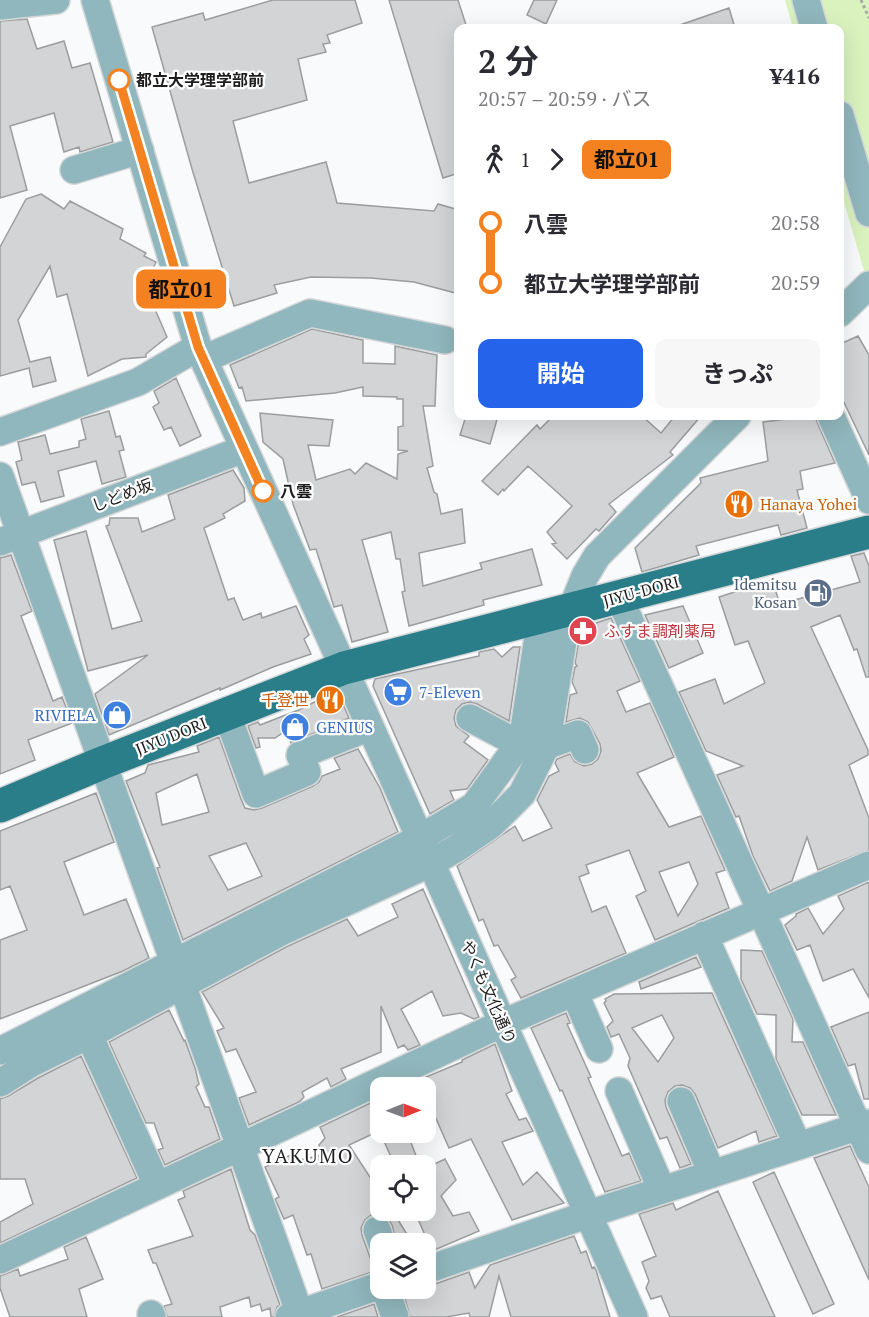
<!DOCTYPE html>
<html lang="ja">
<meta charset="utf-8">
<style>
:root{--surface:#fff;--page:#f7f7f7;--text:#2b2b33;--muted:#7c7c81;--accent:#2563eb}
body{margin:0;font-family:"PT Serif","Noto Sans JP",serif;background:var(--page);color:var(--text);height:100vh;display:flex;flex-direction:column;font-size:22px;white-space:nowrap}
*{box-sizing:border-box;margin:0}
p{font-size:20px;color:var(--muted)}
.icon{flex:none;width:33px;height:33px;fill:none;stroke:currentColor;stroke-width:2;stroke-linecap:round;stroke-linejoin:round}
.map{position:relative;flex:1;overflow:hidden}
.panel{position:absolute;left:454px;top:24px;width:390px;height:396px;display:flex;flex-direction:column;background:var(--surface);border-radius:12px;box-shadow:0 6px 24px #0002}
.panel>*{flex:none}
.badge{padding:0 12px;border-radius:9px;font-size:21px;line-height:39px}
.needle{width:39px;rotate:89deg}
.fabs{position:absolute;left:370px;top:1077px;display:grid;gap:12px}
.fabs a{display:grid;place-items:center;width:66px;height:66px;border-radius:12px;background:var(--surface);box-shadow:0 6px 24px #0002;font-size:30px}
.map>.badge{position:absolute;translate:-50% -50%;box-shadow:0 0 0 3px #fff}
.legs{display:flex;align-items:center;gap:9px;height:66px;padding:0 24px;font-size:20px}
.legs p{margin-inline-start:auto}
.summary{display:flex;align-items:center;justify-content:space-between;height:102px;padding:0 24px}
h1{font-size:33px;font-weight:700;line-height:45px}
.cta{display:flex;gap:12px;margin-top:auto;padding:12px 24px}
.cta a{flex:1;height:69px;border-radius:12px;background:var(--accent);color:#fff;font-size:24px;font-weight:700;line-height:69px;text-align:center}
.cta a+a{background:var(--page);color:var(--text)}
ul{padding:0 24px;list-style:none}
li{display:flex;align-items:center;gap:21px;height:60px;font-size:22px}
li i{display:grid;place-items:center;width:9px;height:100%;margin:0 8px;background:currentColor}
li i::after{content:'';width:15px;height:15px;margin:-8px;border:4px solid;border-radius:50%;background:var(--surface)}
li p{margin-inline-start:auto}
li:first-child i{background:linear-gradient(#0000 50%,currentColor 0)}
li:last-child i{background:linear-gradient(currentColor 50%,#0000 0)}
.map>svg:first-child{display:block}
.green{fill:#d9f2be}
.building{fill:#d2d4d5;stroke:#9b9d9e;stroke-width:1.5;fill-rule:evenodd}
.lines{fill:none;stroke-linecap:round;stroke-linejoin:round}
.minor-casing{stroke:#d5d7d8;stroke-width:30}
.major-casing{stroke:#d5d7d8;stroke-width:36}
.path{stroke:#a5a7a8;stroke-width:3;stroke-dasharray:3 3;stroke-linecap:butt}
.minor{stroke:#90b7bd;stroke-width:27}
.major{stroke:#2a7e8a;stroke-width:33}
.line-1-casing{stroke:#fff;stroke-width:14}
.line-1{stroke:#f58220;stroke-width:9}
.stop-1-dot{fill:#fff;stroke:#f58220;stroke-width:3}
.labels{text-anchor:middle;stroke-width:4.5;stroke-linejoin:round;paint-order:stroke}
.stop-label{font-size:16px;font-weight:bold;fill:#1e1e1f;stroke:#fff;text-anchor:start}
.street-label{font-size:16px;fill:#1e1e1f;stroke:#fff}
.food-label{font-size:16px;fill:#c56008;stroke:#fff;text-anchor:start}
.service-label{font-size:16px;fill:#4e5e75;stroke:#fff;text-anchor:end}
.health-label{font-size:16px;fill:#be3a42;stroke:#fff;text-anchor:start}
.shop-label{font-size:16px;fill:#366cbe;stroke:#fff;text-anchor:start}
.quarter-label{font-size:20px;letter-spacing:1.5px;fill:#1e1e1f;stroke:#fff}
</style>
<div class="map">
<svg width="869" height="1317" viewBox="0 0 869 1317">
<rect width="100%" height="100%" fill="#f8fafb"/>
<path class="green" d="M785,0h84v279l-2,2 -27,-93v-160h-47z"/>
<path class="building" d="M273,0h82l7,23 -35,12 3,8 -7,1 3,8 -28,7 9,41 -74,21 16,62 77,-21 11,41 97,8 4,-7 21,6v84l-45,-12 -43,-4 -60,-1 -37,8 3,8 -43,13 -42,-137 -40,-142 51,-14 2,7z
M389,0h69l9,28h-8v145l-16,5z
M534,0h23l-11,24 -19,-9z
M729,8l6,20h-57l-1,-2z
M27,19l10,30 27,-8 8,27 18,-5 23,79 -33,10 -1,-5 -15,5 -10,-39 -44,13 17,64 -27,8v-177z
M41,194l23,15 6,-8 53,28 -3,10 26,14 -2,3 12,6 -11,24 22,51 -21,17v3l-24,2 -34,17 -21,-82 -10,3 -7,-31 -32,54 12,42 20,-5 6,24 -23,6 -4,-19 -29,8v-129l26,-48z
M312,329l51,11v23l32,1v-18l42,9 -2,51h-12l10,60 -6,2 7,24 3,2 4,20 21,-5 3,34 -46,10 4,33 59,-17 -2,-6 52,-14 10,36 -59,15 1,5 -75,21 -7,-34 3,-1 -5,-32h-4l-5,-27 -29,8 26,92 -36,10 -10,-37 -8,2 -18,-58 -6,1 -17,-46 -10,-45 -20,-17 -3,-29 73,7 -4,26 -21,-1 8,35 34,-11 5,5 11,-11 31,16 1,-25 10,-3 -10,-1v-23l5,-1v-27h-6v-2l-34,-1v-9l-28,6 -89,8 -4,-14 -3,1 -9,-23z
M858,336l11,19v100l-29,-61v-50z
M176,378l25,58 -21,10 -9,-19 -7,3 -11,-23 6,-4 -5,-12z
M109,411l7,26 4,-1 4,14 -5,1 7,26 -24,7 -6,-23 -38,10 6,25 -23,6 -6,-20 -13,3 -6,-23 6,-2 -4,-18 27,-7 5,19 29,-7v-6l7,-2 -5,-20z
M466,416h32l-8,28 -30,-9z
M553,416h89l19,17 14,-17h26l-31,36 3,3 -64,49 7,8 -17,19 -3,-2 -29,30 -15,-15 4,-1 -9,-11 25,-26 -15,-14 -29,-26 -24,25 -1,-2 -5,6 -16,-14 55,-56 3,4z
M787,416h28l2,6 18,41 -35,8 3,18 -6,1 10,38 -26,7 -3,-10 -82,21 3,9 -57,17 -7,-24 66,-65 -1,-5 68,-17 -5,-39 24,-3z
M233,470l11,18 1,13 -22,13 2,4 -21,10 24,72 6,-2 9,22 18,-7 1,5 34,-12 13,29 -5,4 7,15 -38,13 -53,23v-2l-111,47 -14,-41 53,-39 -60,16 -34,-131 32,-9 26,98 30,-8 -36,-95 3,-1 1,-7h28l4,14 33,-13 -7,-24z
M864,553l5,13v111h-3l-9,-28 -3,1 -14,-35 -29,12 57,123v5l-19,10 20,53v32l-51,20 -11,-33 -15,44 -22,10 -17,-35 -14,-40 -3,1 -19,-42 26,-9 -37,-15 -27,-59 36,-13 9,25 41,-21 -17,-42 -13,4 -16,-48 53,-17 8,24 80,-22 -9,-26z
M11,555l21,56 -11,5 32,85 9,-4 10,26 -44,17 7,20 -35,14v-216z
M683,606l20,47 -34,15 -24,-53z
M611,618l29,63 -23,10 9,21 24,-9 24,54 -37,16 32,54 32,-11 24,54 -9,3 13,35 -74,32 -19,-44 10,-5 -17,-41 -43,15 3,8 -10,4 13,35 14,-6 20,47 -105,45 -10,-18 5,-3 -18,-32 -4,1 -11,-27 -4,2 -22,-55 58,-40 8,15 29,-13 -15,-28 12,-24 10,-5 -4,-8 2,-4 13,-5 5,8 9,4 8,-2 6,-5 3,-8 -1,-7 -12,-22 -8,-4 -14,4 4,-27 7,-2 -5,-11 3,-15 2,-1 -2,-3 6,-35zM689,862l9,22 -20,32 -19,-44z
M513,647h7l-11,74 -32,-17 -7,-2 -8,2 -6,6 -2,8 2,8 13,10 -5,6 24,18 -21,29 -17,2 4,9 -24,14 -57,-128 2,-7 104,-23v-4l15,-3 8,8z
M332,693l7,2 10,23 -58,25 -4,-13 -12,8h-17l2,9 -4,1 -8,-22 10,-4 2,3 41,-16z
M219,737l22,62 4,9 9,2 8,-2 51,-22 6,-4 3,-6 18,-7 -6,-11 24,-9 22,39 18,44 -215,108 -26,-72 3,-1 -34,-86 19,-8 3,-8 51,-13 -2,-6zM197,774l12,38 -47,13 -6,-32zM246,843l16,33 -34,14 -19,-34z
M96,793l18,49 -50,20 20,53 42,-16 23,59 -26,13 -123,48v-79l27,-10 -17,-44 -10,4v-59z
M869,882v116l-16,-29 -30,12 -13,-36 -13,5 -12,-25 11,-9v-2l12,-6 15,26 21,-25 -6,-13z
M423,889l56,128 -5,2 -13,-6 -18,3 -11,-25 -31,18 19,36 -12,5 -4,-5 -6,3 -17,-42v46l-40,17 5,10 -15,8 -4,-9 -25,14 2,5 -5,5 -50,23 -10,-27 17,-6 -20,-43 -10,3 -9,-21 7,-3 -22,-36 86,-46 59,-27 11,17 40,-19 -6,-13z
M741,950l21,1 31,68 -1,23h11l33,73h-34l-26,-56v-44l-19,-1 -16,-35z
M696,957l5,10 -60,22 -2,-7z
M712,993l65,143 -18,6 -3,-11 -38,17 -23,-54 -5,-6 -8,-3 -7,1 -7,6 -3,8 1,7 25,57 -11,4 -13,-31 -7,2 -32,-73 2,-8 -11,-24 -8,3 -4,-10 6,-6 -9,-18 2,-2 -1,-2 9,-5zM662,1015l12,23 -16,24 -26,-34z
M169,1010l15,31 1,-1 10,28 4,16 -3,3 9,20h4l11,32 -55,26 -7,-15 5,-2 -9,-25h-8l-37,-81z
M869,1012v87h-5l-9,-35 -7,2 -17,-39z
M566,1013l4,10 -3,1 24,53 -3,1 34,78 7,-3 12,28 -36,11 -43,-102 -2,1 -29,-63z
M495,1044l17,47 -6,3 13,26 7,-2 7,13 -31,11 21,43 14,-13 27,31 -52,17 -41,-81 -22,9 -19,-43 -4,1v-29l36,-15v-2z
M81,1056l56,122 -137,65v-21l33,-18 -8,-25h-25v-80l8,-3 30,-18z
M381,1098v32l-32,15 32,49v16h11l21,34h-16l-5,-19 -4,-7 -9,-4 -8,1 -6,5 -4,8 1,7 13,36 -53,18 -11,-35 -4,1 -14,-40 -9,4 -9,-20 4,-2 -14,-30 26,-12 4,6 27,-6 -3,-10 6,-7 -5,-11z
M380,1132h27l11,29 -12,5h-11z
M850,1146l19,41v93l-55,-122z
M445,1159l11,21 -15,16 12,20 16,-4 10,19 -47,20 -18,-41h12v-42z
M231,1169l19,61 5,5 25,70 -3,2 -3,10h-3l-1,-9 -8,3 -2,-7 -9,3 -2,-10 -29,10 2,10h-55l-3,-11 8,-2 -16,-41h-3l-5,-13 45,-14 -15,-36 7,-3 -2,-6z
M774,1172l60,132 -21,10 -60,-132z
M718,1191l57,126h-105l-9,-21 -10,3 -5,-11 3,-7 -7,-19 14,-6 -17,-42 34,-11 3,7z
M574,1236l7,17 5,-2 6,17 2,-1 2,3 14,47h-99l-12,-41 -10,41h-19l-1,-4 -23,4h-36l-6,-22 65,-23 6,16 15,-23z
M86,1237l17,42 -24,10 8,28h-77l-10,-29v-12l18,-7 2,7 48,-17 -4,-12z
M374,1304l4,13h-41z"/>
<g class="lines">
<g class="minor-casing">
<path id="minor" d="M95,0l103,347 158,348 278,622
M806,0l8,28
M0,6l56,-6
M840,115l29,98
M74,170l66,-20
M840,313l29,-28
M204,359l106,-46 135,27
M831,416l38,84
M0,432l138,-50 60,-35
M0,476l301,841
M0,542l244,-93
M619,597l250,553
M227,714l29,80 51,-22 -7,-17 70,-28
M470,718l49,26
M546,746l32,-12 7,16
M704,935l94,211
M574,992l25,57
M89,1035l68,150
M0,1051l420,-213 54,-32 45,-62 5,-15 17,-112
M0,1083l30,-19 59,-29 192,-103 150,-69 26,-15 35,-24 30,-30 24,-48 20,-123 19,-47 12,-20 140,-140
M619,1091l43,99
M681,1101l31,73
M377,1230l5,14
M0,1260l503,-237 366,-158
M426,1270l175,-60 268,-87
M385,1288l10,29
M151,1314l1,3
M289,1317l92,-32"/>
</g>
<g class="major-casing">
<path id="major" d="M0,806l102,-43 242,-95 525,-136"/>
</g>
<path class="path" d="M861,0l8,18
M840,82l3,10"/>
<use href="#minor" class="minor"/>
<use href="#major" class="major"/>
</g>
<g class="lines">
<g class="line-1-casing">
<path id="line-1" d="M119,80l79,267 65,144"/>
</g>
<use href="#line-1" class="line-1"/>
</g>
<defs>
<g id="restaurant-disc" transform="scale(1.5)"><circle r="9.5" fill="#e8710a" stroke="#fff"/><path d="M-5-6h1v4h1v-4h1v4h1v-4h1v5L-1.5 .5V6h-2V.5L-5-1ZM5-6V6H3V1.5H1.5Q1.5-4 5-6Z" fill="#fff"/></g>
<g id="fuel-disc" transform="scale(1.5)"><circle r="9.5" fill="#5c6f8a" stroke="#fff"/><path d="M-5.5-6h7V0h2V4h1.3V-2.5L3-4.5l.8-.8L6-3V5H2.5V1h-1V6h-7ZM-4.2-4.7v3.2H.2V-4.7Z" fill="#fff"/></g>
<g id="pharmacy-disc" transform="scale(1.5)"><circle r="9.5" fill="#e0444e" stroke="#fff"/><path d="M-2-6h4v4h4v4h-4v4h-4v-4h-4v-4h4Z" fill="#fff"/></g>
<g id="supermarket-disc" transform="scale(1.5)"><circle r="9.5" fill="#3f7fe0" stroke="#fff"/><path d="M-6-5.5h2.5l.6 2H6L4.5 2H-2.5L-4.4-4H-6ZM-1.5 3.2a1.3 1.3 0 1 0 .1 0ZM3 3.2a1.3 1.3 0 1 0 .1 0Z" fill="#fff"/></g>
<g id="shop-disc" transform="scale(1.5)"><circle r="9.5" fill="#3f7fe0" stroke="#fff"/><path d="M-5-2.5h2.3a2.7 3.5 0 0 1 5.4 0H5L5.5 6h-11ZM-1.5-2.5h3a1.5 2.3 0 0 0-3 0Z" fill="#fff"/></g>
</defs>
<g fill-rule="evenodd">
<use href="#restaurant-disc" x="739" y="504"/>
<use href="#fuel-disc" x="818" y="593"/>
<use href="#pharmacy-disc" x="583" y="631"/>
<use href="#supermarket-disc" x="398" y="692"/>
<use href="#restaurant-disc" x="330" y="700"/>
<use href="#shop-disc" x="117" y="715"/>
<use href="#shop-disc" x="295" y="727"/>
</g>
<g class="stop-1-dot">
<circle cx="119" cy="80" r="10"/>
<circle cx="263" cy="491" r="10"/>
</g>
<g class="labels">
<g class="stop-label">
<text x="136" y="86">都立大学理学部前</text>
<text x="280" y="497">八雲</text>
</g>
<g class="street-label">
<text transform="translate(122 495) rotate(-21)" y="6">しどめ坂</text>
<text transform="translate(641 591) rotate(-15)" y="6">JIYU-DORI</text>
<text transform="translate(171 736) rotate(-22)" y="6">JIYU DORI</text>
<text transform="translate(489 992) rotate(66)" y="6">やくも文化通り</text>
</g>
<g class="food-label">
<text x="760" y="510">Hanaya Yohei</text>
<text x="309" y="706" text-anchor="end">千登世</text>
</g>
<g class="service-label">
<text x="797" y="590">Idemitsu<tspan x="797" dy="18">Kosan</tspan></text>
</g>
<g class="health-label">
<text x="604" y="637">ふすま調剤薬局</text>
</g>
<g class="shop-label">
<text x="419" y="698">7-Eleven</text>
<text x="96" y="721" text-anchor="end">RIVIELA</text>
<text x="316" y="733">GENIUS</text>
</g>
<g class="quarter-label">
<text x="308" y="1163">YAKUMO</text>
</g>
</g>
</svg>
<div class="fabs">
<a><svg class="needle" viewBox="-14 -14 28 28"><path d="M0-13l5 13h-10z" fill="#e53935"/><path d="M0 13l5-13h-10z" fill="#7c7c81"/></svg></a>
<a><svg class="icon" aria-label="locate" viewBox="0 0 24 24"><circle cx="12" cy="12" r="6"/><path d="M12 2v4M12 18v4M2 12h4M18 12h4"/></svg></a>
<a><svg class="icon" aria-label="layers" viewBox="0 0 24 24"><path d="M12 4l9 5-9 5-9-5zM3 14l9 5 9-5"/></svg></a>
</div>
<b class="badge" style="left:181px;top:289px;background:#f58220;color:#111">都立01</b>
<section class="panel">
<div class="summary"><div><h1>2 分</h1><p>20:57 – 20:59 · バス</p></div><b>¥416</b></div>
<div class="legs"><svg class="icon" aria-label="walk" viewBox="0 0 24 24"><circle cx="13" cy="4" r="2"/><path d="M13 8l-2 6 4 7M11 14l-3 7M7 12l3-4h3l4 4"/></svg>1<svg class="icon" aria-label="forward" viewBox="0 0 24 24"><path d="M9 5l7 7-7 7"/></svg><b class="badge" style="background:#f58220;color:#111">都立01</b></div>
<ul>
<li><i style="color:#f58220"></i><b>八雲</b><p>20:58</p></li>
<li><i style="color:#f58220"></i><b>都立大学理学部前</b><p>20:59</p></li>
</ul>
<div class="cta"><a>開始</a><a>きっぷ</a></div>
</section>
</div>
